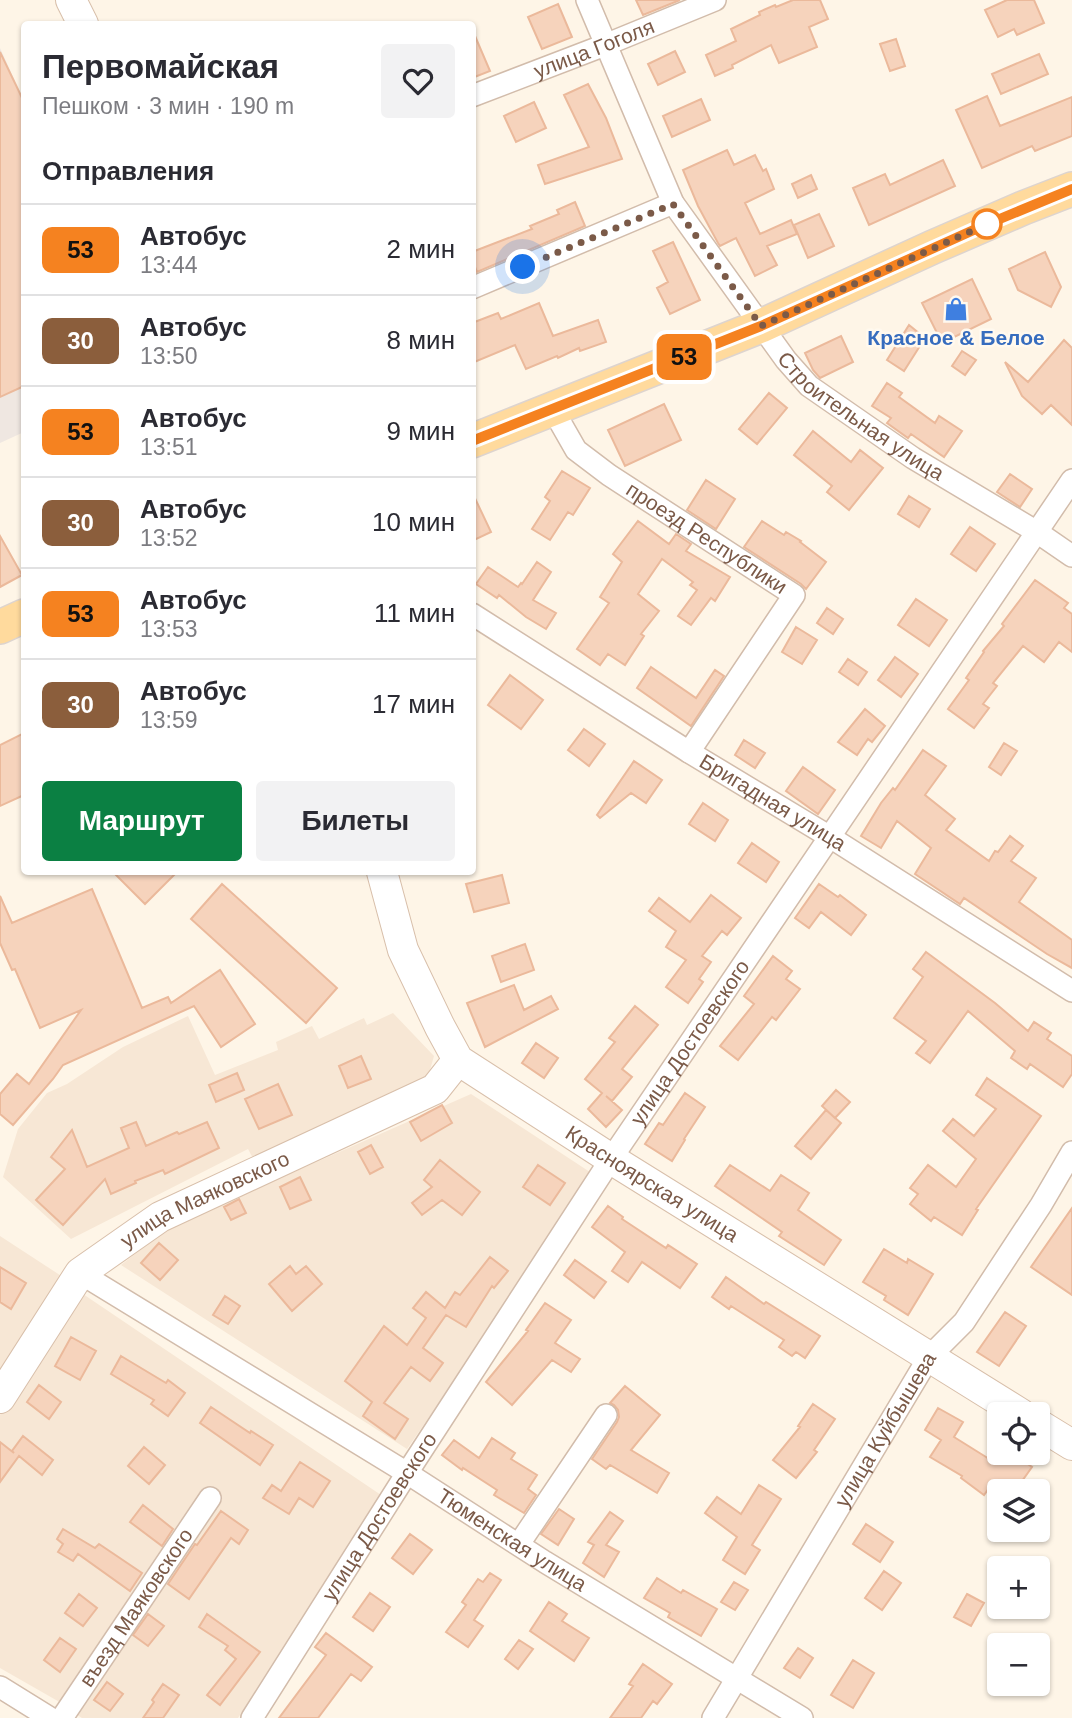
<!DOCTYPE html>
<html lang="ru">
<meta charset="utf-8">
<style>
:root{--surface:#fff;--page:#f2f2f3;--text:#2b2b33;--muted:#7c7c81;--line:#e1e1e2;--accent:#0b8043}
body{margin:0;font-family:Helvetica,sans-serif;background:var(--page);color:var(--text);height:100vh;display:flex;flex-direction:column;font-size:26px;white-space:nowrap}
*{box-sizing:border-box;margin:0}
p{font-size:23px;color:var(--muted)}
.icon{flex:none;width:38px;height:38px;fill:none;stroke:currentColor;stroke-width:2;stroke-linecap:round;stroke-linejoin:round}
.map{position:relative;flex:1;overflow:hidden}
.sheet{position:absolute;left:21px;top:21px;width:455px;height:854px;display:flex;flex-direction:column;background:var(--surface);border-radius:7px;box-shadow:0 2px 5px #0004}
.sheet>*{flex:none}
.badge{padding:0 14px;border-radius:10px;font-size:24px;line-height:46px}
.buttons{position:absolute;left:987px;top:1402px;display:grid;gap:14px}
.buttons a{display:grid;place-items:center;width:63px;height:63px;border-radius:7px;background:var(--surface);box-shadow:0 2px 5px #0004;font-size:35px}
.you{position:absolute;width:35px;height:35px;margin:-18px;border:5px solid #fff;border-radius:50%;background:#1a73e8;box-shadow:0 0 0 10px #1a73e833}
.map>.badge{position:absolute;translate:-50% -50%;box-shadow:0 0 0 4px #fff}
h2{padding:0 21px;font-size:26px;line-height:63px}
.round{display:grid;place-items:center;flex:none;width:74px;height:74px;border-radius:7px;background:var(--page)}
.head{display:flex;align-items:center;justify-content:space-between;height:119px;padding:0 21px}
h1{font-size:33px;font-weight:700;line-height:52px}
.primary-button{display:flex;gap:14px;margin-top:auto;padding:14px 21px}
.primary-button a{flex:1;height:80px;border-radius:7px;background:var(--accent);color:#fff;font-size:28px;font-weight:700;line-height:80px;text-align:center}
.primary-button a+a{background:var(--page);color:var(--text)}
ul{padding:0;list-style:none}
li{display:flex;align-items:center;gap:21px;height:91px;padding:0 21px;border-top:2px solid var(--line)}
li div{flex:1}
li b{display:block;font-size:26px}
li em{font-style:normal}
li .badge{min-width:77px;font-weight:700;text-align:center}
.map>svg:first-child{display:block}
.residential{fill:#f7e7d5}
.industrial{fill:#efe7e1}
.building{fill:#f6d3bc;stroke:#ebb99b;stroke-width:2}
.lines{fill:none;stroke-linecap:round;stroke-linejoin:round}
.street-casing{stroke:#d2bcab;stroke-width:24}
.secondary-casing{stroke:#d8bfaa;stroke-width:32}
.primary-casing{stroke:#ddd4cf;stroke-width:36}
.street{stroke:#fff;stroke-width:21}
.secondary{stroke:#fff;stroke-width:30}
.primary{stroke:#ffda9d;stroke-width:33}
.line-casing{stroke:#fff;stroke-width:16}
.line{stroke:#f58220;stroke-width:10}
.walk{stroke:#7b5a48;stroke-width:7;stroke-dasharray:0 12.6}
.stop-dot{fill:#fff;stroke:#f58220;stroke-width:3.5}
.labels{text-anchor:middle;stroke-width:5;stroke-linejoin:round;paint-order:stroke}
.street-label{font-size:21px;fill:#7b5a48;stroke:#fff9ef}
.shop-label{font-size:21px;font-weight:bold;fill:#366cbe;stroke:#fff9ef}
</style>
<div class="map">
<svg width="1072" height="1718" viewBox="0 0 1072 1718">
<rect width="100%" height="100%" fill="#fef5e7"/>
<path class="residential" d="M393,1013l41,43 -8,28 -170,80 -8,-15 -177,90 -68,-62 15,-48 29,-36 20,-9 56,-37 65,-31 27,59 63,-25 -2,-8 36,-16 7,13 45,-21 3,7z
M471,1094l125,82 -189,273 -286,-184 50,-39z
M0,1236l69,45 -69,115z
M80,1292l304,205 -146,221h-156l-11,-7 73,-112 76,-101 -15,-11 -142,217 -63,-36v-253l30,-50z"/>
<path class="industrial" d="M0,48l24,53v331l-24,11z"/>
<path class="building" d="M636,0h44l-37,15z
M793,0h27l8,19 -19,8 8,20 -38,16 -8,-18 -39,20 1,3 -18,8 -9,-21 30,-14 -5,-12 29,-14 -1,-3 16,-7 1,2z
M1007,0h27l10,23 -27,12 -3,-6 -16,8 -13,-27z
M558,4l14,33 -30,12 -14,-32z
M472,29l18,42 -18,7z
M896,39l9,27 -15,5 -10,-27z
M675,51l10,21 -27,13 -10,-21z
M0,52l24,50v284l-24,11z
M1039,54l9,20 -47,20 -9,-20z
M588,84l18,34 16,41 -77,25 -7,-19 51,-18 -25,-52z
M987,96l13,30 72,-29v39l-37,15 -3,-5 -50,22 -26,-58z
M701,99l9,21 -38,17 -9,-21z
M534,102l12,26 -30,14 -12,-26z
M727,150l7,15 21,-10 8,16 3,-2 8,20 -29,14 15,31 31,-14 6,14 -30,12 10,19 -22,11 -19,-38 -16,8 -2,-3 -20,-37 -15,-36z
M943,160l12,26 -86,39 -16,-37 32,-14 5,11z
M811,175l6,14 -19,9 -6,-14z
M575,202l10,24 -108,46 -5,-12v-8l60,-23 -2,-3 29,-12 -2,-4z
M819,214l15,32 -26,12 -14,-33z
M673,242l27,58 -30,14 -13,-26 11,-6 -15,-31z
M1045,252l16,35 -10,20 -33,-17 -9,-21z
M972,279l19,40 -49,24 -20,-40z
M539,303l14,33 45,-16 8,22 -26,9 -1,-3 -21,10 -1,-2 -31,13 -11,-24 -43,18v-40l26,-10 3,6z
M909,325l16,13 -21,33 -17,-11z
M841,336l12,26 -33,16 -7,-8 -8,-17z
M1064,340l8,8v77l-21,-20 -9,9 -20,-18 -17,-34 23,20z
M962,351l14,9 -11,15 -13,-9z
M887,383l15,10 -3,4 36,26 4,-7 23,15 -18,26 -33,-23 -3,4 -21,-15 4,-5 -19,-12z
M769,393l18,15 -30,36 -18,-15z
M664,404l17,36 -56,26 -17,-36z
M813,431l38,31 9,-12 23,18 -34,42 -22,-18 5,-6 -38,-31z
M562,471l28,17 -17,27 -5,-3 -18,28 -18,-11 18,-28 -5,-4z
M1010,474l22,15 -12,18 -23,-15z
M706,480l29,19 -19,30 -29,-19z
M472,492l19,40 -19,9z
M909,496l21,13 -11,18 -21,-13z
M638,521l31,23 7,-10 15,10 -5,7 44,26 -15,24 -4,-3 -20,27 -13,-9 19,-26 -7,-5 3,-3 -31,-23 -24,35 21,17 -18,23 3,2 -19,29 -17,-11 -8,11 -23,-16 32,-46 -9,-6 22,-35 -9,-8z
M762,521l22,14 2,-3 15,9 -1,1 26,20 -20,27 -5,-5 -57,-37z
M970,527l25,17 -19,27 -25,-17z
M0,536l22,39 -22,12z
M537,562l14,10 -18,28 23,13 -10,16 -20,-12 -27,-22 -2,3 -21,-14 12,-17 30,20 3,-4 1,1z
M1035,580l33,23 -4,5 8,6v38l-13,-10 -15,20 -21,-16 -30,37 4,3 -14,18 6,4 -15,20 -26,-19 21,-29 -3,-2 18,-26 -1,-1 21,-25 -2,-2z
M916,599l31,21 -18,26 -31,-21z
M827,608l16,11 -10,15 -16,-11z
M796,627l21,13 -15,24 -20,-12z
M895,657l23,17 -17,23 -23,-17z
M848,659l19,13 -9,13 -19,-13z
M651,667l45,31 19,-28 9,6 -33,50 -54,-38z
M510,675l33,25 -22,29 -33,-24z
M865,709l20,17 -13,16 -4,-3 -11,16 -19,-13z
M584,729l21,15 -16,22 -21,-16z
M24,733v62l-24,11v-61z
M744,740l21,13 -10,15 -20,-13z
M1004,743l13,8 -16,24 -12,-8z
M923,750l23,16 -21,29 30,24 -9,11 43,31 6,-10 3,1 12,-16 13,10 -12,15 25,17 -17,24 53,38v28l-25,-14 -83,-56 -4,6 -45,-30 16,-26 -34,-27 -16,27 -20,-12 20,-33 12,-15 2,2z
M634,761l28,19 -16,23 -15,-10 -31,25 -3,-3z
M803,767l32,23 -17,24 -32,-23z
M703,803l25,17 -13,21 -26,-17z
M752,843l27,19 -13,20 -28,-19z
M113,872h64l-32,32z
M502,875l7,28 -35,9 -8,-28z
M222,884l115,104 -31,35 -115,-104z
M819,884l19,13 2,-2 26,20 -15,20 -30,-23 -12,16 -14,-10z
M92,889l50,119 26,-11 3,6 49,-33 35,54 -34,23 -27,-41 -131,59 -10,14 -40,46 -13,-11v-20l17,-20 12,10 52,-74 -41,18 -25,-59 -3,1 -12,-27v-47l12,27z
M711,895l30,23 -14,17 -5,-4 -20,25 9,6 -12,17 4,3 -15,21 -22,-16 20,-27 -20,-13 10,-16 -27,-20 10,-13 31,24z
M525,944l9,26 -33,12 -9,-26z
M926,952l69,51 33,28 6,-9 17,11 -4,6 25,17v18l-9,13 -33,-23 -3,5 -16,-11 4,-7 -47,-40 -38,52 -14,-10 10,-12 -32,-23 29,-41 -10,-8z
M773,956l19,15 -6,8 14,10 -24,31 -4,-3 -34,43 -18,-14 34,-42 -10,-8z
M514,985l10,25 27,-14 7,13 -73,38 -18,-44z
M635,1006l23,19 -36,44 10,8 -20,24 -6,-5 16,14 -16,17 -18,-18 14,-16 -17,-14 30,-37 -6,-4z
M536,1043l22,15 -14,20 -22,-15z
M361,1056l10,23 -23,9 -9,-22z
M237,1073l7,17 -28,12 -7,-17z
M987,1078l54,38 -65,93 2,1 -16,25 -28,-18 -3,4 -21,-17 8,-10 -8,-6 18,-23 28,22 20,-28 -33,-28 10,-12 21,17 22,-27 -20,-14z
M278,1084l14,31 -33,14 -14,-30z
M836,1090l14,12 -15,16 -13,-12z
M685,1093l20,14 -21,32 1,1 -13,21 -27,-17 14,-21 4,2z
M442,1105l10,18 -31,18 -11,-19z
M826,1110l15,13 -30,36 -16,-13z
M136,1122l10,24 31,-14 2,2 28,-12 12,26 -54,26 -2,-4 -28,11 1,2 -25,11 -6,-15 -42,46 -27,-25 29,-31 -14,-12 21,-27 15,37 42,-19 -8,-20z
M371,1145l12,22 -13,7 -12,-22z
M440,1160l40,32 -18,23 -20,-15 -20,15 -10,-12 20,-16 -8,-7z
M538,1165l27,18 -15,22 -27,-18z
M730,1165l40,26 11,-16 28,18 -11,17 43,30 -17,25 -45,-29 3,-4 -67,-46z
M300,1177l11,23 -21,9 -10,-22z
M239,1199l7,14 -15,7 -7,-13z
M608,1206l15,11 -1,2 44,29 2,-3 29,19 -17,24 -38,-26 -14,20 -16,-11 13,-19 -33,-25z
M1072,1208v87l-41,-28z
M159,1243l19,17 -18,20 -19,-17z
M884,1249l23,14 1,-4 25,15 -25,41 -24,-15 2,-4 -23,-14z
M490,1257l18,14 -14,17 -2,-2 -26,41 -20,-12 -23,33 20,15 -13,18 -19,-14 -27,36 24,16 -13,20 -32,-23 9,-14 -27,-21 39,-55 23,19 19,-27 -13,-10 13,-16 19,16 10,-16 5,3z
M575,1260l31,22 -12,16 -30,-23z
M290,1266l6,8 10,-8 16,18 -30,27 -23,-27z
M0,1267l26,16 -15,26 -11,-7z
M726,1277l38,27 2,-2 54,34 -15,22 -9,-6 -4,4 -13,-9 5,-7 -53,-34 -2,3 -17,-12z
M225,1296l15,10 -12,18 -15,-9z
M545,1303l26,17 -16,23 25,16 -9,13 -19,-12 -40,45 -26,-23 42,-51 -2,-1z
M1005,1312l21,14 -27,40 -22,-14z
M71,1337l25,14 -16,29 -25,-14z
M121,1356l45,27 2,-3 17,13 -17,23 -17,-12 3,-4 -43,-26z
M39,1385l22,17 -12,17 -22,-17z
M625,1386l35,29 -29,35 38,23 -12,20 -47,-28 -4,4 -14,-10 25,-37 2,-5 -1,-7 -4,-5 -4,-2z
M813,1404l22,15 -21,31 3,2 -21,26 -23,-18 27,-33 -2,-1z
M211,1407l39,26 1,-2 22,14 -13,20 -60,-42z
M938,1408l25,14 -9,15 40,25 7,-10h10l21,15 -17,24h-13l-10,-7 -8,11 -23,-17 1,-2 -32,-19 11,-17 -16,-10z
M23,1436l30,24 -11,15 -23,-19 -19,26v-40l14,11 -2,-2z
M492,1438l23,15 -4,6 26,16 -9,14 8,6 -12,18 -30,-18 3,-5 -34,-22 -1,2 -20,-15 12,-15 25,18z
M144,1447l21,18 -16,19 -21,-18z
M300,1462l30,19 -17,26 -14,-9 -10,16 -26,-16 9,-13 9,6z
M759,1485l22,14 -29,46 8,5 -15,24 -22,-14 14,-23 -32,-24 12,-16 24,17z
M143,1505l30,24 -11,17 -32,-24z
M559,1509l15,10 -16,26 -17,-11z
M221,1511l27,19 -9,14 -8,-6 -42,61 -21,-15 27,-40 2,1z
M610,1512l13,9 -17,24 13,7 -15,25 -21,-14 11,-18 -6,-3z
M866,1524l27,18 -13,20 -27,-18z
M63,1529l32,19 4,-4 43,29 -12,18 -52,-37 -5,7 -15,-9 5,-8 -6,-5z
M410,1534l22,16 -19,24 -21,-16z
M884,1571l17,12 -19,27 -17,-12z
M490,1573l11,7 -27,40 9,6 -15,21 -22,-15 20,-27 -4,-3 16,-23 5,3z
M657,1578l24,15 2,-3 34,19 -16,27 -33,-19 2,-4 -26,-15z
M734,1582l14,8 -13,20 -14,-8z
M370,1593l20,14 -17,24 -20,-14z
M79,1594l18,14 -14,18 -18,-13z
M967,1594l17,9 -13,23 -17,-9z
M549,1602l18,12 -5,7 27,17 -15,23 -44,-30z
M148,1614l16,12 -16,20 -15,-11z
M207,1614l53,38 -40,53 -13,-10 29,-36 -11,-9 3,-4 -29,-19z
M326,1633l46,34 -11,14 -10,-7 -33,44h-39l47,-63 -11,-8z
M60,1638l16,11 -16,23 -16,-12z
M519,1640l14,9 -15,20 -13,-10z
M798,1648l15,10 -13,20 -16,-10z
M853,1660l21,13 -21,35 -22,-13z
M643,1664l29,20 -15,20 -4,-3 -12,17h-31l23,-32 -4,-2z
M107,1682l16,12 -13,17 -16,-11z
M163,1684l16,11 -16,23h-20l11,-16 -2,-2z"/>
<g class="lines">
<g class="street-casing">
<g id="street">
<path id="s1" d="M587,0l86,203 113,157 23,26 104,72 124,74 35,24"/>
<path id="s2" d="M472,96l133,-51 110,-45"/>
<path d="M472,288l201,-85"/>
<path id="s3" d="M552,408l24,42 33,25 185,120 -105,157"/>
<path id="s4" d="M472,614l217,138 141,85 242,154"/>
<path id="s5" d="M80,1273l327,200 138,89 257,156"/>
<path d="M519,1544l87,-129"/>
<path d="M0,1687l50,31"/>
<path id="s6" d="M62,1718l148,-220"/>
<path id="s7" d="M252,1718l155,-245 204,-314 461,-679"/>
<path id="s8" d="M713,1718l216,-361 35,-35 77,-117 31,-53"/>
</g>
</g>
<g class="secondary-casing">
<g id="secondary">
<path d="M71,0l12,24"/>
<path id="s9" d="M382,872l21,78 37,77 18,33 153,99 410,255"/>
<path id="s10" d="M0,1398l80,-125 80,-56 275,-128 23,-29"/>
<path d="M1038,1424l34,21"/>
</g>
</g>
<g class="primary-casing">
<path id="primary" d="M472,441l289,-115 172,-79 90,-39 49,-19
M0,627l24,-11"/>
</g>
<use href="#street" class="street"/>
<use href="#secondary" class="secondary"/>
<use href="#primary" class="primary"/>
</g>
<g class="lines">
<g class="line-casing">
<path id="line" d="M472,441l289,-115 217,-98 94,-39"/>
</g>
<use href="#line" class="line"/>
<path class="walk" d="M523,267l150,-63 88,122 226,-102"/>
</g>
<defs>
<g id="shop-bare" transform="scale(1.89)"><path d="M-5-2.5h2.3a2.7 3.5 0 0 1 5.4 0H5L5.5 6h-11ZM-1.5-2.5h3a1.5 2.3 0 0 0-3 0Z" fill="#3f7fe0" stroke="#fff9ef" stroke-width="2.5" paint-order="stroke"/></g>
</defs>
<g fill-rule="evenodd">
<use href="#shop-bare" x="956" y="309"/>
</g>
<circle class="stop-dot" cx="987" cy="224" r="14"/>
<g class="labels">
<g class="street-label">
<text dy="7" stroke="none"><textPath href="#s2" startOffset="131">улица Гоголя</textPath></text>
<text dy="7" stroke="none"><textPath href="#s1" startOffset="508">Строительная улица</textPath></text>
<text dy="7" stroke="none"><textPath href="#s3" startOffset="206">проезд Республики</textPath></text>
<text dy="7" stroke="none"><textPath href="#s4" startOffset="355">Бригадная улица</textPath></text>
<text dy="7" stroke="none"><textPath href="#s7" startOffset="805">улица Достоевского</textPath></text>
<text dy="7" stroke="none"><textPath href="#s9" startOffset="434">Красноярская улица</textPath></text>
<text dy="7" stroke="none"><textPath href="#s10" startOffset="294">улица Маяковского</textPath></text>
<text dy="7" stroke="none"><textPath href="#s8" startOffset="336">улица Куйбышева</textPath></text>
<text dy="7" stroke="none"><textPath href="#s7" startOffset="238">улица Достоевского</textPath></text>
<text dy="7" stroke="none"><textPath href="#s5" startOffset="508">Тюменская улица</textPath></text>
<text dy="7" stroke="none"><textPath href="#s6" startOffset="133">въезд Маяковского</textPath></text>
</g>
<g class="shop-label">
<text x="956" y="345">Красное &amp; Белое</text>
</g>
</g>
</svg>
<div class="buttons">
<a><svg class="icon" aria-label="locate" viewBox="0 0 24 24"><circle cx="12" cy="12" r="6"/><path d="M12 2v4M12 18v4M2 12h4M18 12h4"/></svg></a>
<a><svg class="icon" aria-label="layers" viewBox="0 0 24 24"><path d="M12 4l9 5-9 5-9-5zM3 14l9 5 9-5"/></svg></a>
<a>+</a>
<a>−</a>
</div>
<div class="you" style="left:523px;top:267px"></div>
<b class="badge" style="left:684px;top:357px;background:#f58220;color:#111">53</b>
<section class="sheet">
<div class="head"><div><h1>Первомайская</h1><p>Пешком · 3 мин · 190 m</p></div><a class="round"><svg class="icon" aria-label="heart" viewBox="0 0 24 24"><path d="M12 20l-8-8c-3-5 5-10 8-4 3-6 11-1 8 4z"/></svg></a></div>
<h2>Отправления</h2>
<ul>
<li><span class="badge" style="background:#f58220;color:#111">53</span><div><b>Автобус</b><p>13:44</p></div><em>2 мин</em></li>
<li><span class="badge" style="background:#8b5e3c;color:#fff">30</span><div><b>Автобус</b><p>13:50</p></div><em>8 мин</em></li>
<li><span class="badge" style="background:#f58220;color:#111">53</span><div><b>Автобус</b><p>13:51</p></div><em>9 мин</em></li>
<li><span class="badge" style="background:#8b5e3c;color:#fff">30</span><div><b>Автобус</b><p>13:52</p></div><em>10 мин</em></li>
<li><span class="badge" style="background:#f58220;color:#111">53</span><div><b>Автобус</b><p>13:53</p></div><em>11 мин</em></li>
<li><span class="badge" style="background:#8b5e3c;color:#fff">30</span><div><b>Автобус</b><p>13:59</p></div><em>17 мин</em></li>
</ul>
<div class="primary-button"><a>Маршрут</a><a>Билеты</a></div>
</section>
</div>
